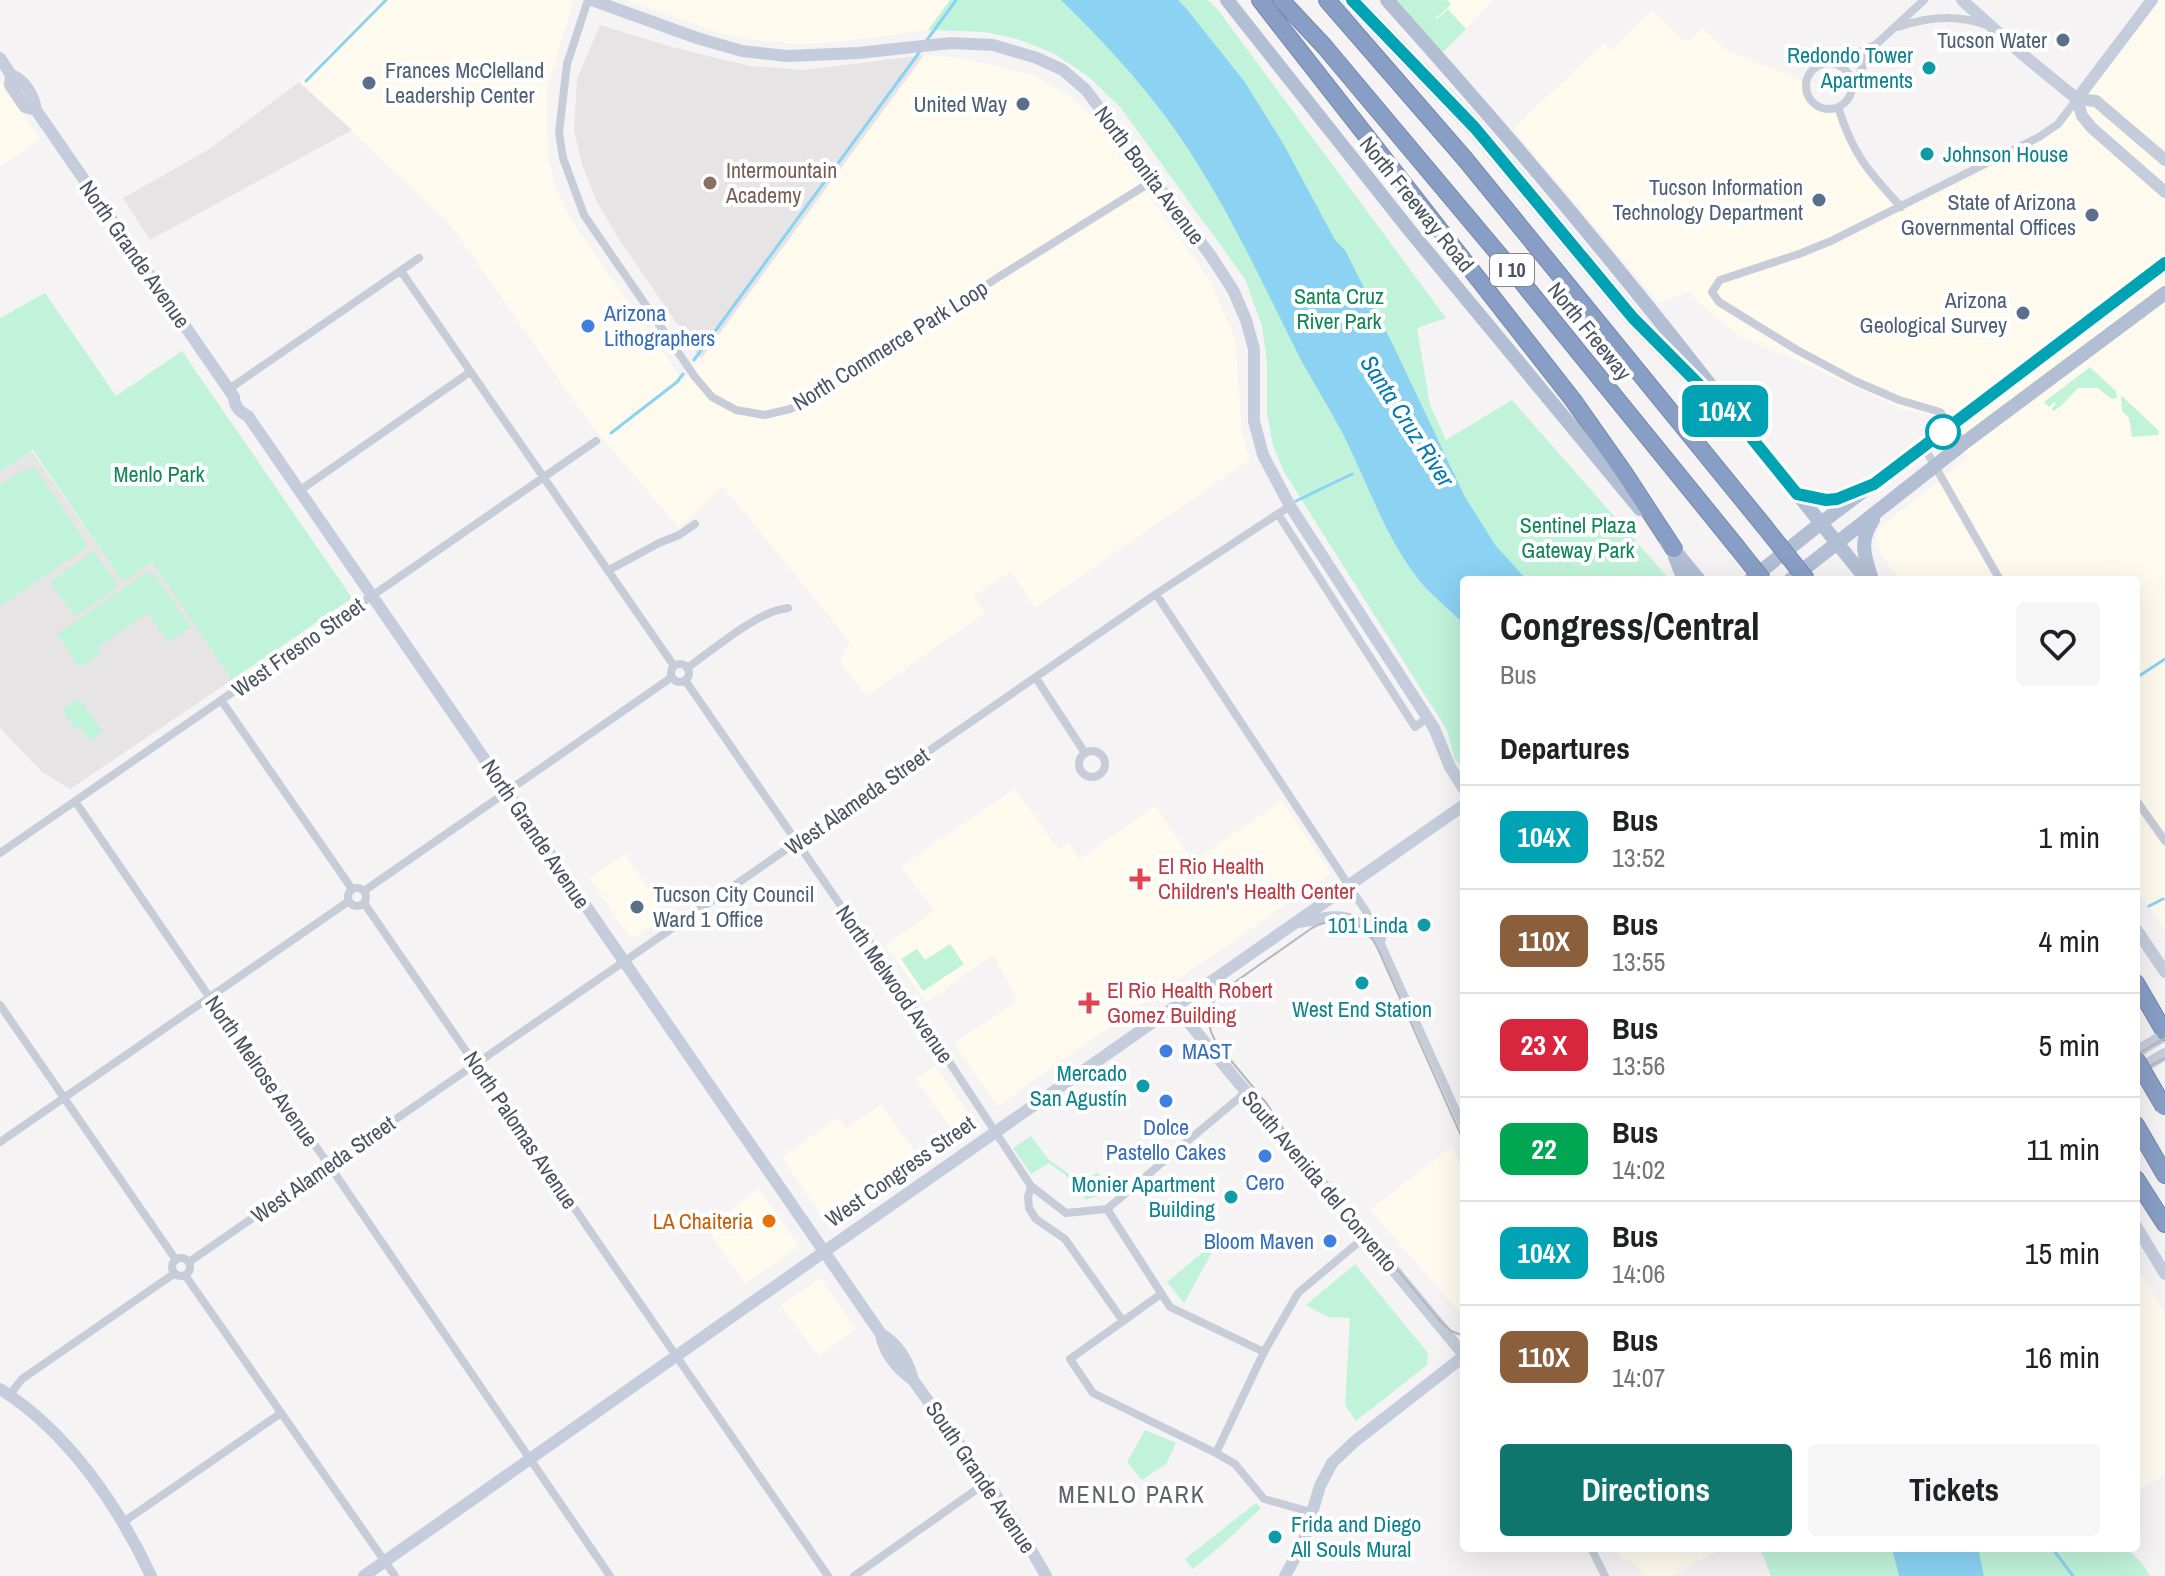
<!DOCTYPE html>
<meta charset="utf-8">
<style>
:root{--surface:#fff;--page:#f6f6f6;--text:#202124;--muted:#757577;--line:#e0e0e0;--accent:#0f766e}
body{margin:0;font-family:"Archivo Narrow",sans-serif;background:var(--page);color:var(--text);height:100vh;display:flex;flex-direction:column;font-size:30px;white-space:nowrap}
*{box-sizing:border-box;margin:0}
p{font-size:26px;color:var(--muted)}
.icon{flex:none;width:44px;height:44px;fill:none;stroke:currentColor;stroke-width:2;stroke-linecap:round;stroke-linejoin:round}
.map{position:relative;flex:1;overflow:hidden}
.details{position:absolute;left:1460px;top:576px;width:680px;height:976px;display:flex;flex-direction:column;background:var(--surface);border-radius:8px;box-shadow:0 8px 32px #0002}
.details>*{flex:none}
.badge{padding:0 16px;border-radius:12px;font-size:28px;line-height:52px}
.map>.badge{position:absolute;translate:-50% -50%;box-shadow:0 0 0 4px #fff}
h2{padding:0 40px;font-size:30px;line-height:72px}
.round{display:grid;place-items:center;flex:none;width:84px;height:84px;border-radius:8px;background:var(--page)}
.overview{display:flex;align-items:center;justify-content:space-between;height:136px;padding:0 40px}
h1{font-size:38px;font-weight:700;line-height:60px}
.button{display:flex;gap:16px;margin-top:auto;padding:16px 40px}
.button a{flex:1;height:92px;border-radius:8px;background:var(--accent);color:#fff;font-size:32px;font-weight:700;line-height:92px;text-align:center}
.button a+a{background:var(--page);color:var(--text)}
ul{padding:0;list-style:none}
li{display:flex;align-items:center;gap:24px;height:104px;padding:0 40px;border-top:2px solid var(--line)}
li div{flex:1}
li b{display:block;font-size:30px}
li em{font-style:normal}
li .badge{min-width:88px;font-weight:700;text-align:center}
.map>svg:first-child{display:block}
.commercial{fill:#fefbee}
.education{fill:#e6e4e5}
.green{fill:#c1f3da}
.water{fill:#8bd2f3}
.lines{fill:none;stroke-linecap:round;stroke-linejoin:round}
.stream{stroke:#8bd2f3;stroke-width:3}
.highway-casing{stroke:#7389b0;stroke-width:18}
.street{stroke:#c6cdd8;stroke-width:8}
.secondary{stroke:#c5cddc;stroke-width:12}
.primary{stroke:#b1bed3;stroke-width:14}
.highway{stroke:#889ec4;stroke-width:16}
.tram{stroke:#b5b7bd;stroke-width:2}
.highway-bridge-casing{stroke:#7389b0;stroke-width:18;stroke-linecap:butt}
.highway-bridge{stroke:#889ec4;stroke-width:16}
.line-casing{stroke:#fff;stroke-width:18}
.line{stroke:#00a3b4;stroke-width:12}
.service-dot{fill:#5c6f8a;stroke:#fff;stroke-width:3}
.culture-dot{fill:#0f9aa8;stroke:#fff;stroke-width:3}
.education-dot{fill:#8d6e63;stroke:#fff;stroke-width:3}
.shop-dot{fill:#3f7fe0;stroke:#fff;stroke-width:3}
.stop-dot{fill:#fff;stroke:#00a3b4;stroke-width:4}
.health-dot{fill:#e0444e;stroke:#fff;stroke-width:3}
.food-dot{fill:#e8710a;stroke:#fff;stroke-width:3}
.labels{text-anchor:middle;stroke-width:8;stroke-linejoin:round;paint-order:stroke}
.shield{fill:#fff;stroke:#808791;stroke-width:2}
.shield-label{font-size:20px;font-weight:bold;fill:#495362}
.service-label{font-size:22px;fill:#4e5e75;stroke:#fff;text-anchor:end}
.culture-label{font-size:22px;fill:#0d838f;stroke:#fff;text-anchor:end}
.education-label{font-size:22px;fill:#785e54;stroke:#fff;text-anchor:start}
.street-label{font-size:22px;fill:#495362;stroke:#fff}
.park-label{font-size:22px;fill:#118658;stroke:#fff}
.shop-label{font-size:22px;fill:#366cbe;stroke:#fff;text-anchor:start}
.health-label{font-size:22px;fill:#be3a42;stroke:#fff;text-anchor:start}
.food-label{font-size:22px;fill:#c56008;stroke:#fff;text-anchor:end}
.water-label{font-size:24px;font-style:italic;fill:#037ab3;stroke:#fff}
.neighbourhood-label{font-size:24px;letter-spacing:2px;fill:#5f6268;stroke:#fff}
</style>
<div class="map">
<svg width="2165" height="1576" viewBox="0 0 2165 1576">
<rect width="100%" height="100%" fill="#f5f3f3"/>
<path class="commercial" d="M380,0h194l-27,87 1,67 7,34 17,33 111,160 241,-326 34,3 31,6 46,12 36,21 19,17 120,167 25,57 7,94 7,28 -214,148 -24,-37 -38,25 12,17 -119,83 -26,-35 10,-19 -128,-157 -43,43 -88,-103 -141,-201 -151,-142z
M627,0h323l-22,30 -90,12 -40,2 -44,-4 -34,-7z
M1427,0h66l-27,29 -18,-19 -11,10z
M2152,0h13v931l-29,-43v-308h-236l-18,-24 -6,-18 4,-10 88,-71 -38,-43 -25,-4 -125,-57 -38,-15 -43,-35 -9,-12 -31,12 -146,-174 91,-86 7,8 41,-41 28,28 10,4 12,-15 23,22 81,33 3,15 10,10 15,1 18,37 49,62 148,-76z
M0,81l40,58 -40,28z
M1015,789l43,60 11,-7 10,18 76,-54 38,55 89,-60 49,72 -296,206 -37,28 -44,-64 64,-42 -25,-46 -67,47 -40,-57 48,-34 -33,-45z
M625,854l41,62 -35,23 -41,-61z
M935,1066l40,57 -19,12 -40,-56z
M881,1105l40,55 -91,68 -48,-71 56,-39 8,11z
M1452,1146l12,28v143l-94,-107z
M759,1189l40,57 -54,38 -39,-57z
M2136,1265l29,48v162l-29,17z
M820,1278l36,51 -38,27 -37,-51z
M1615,1548h108l-52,28h-28l-8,-12 -16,-8z"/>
<path class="education" d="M600,25l72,22 78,19 55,4 119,-15 -223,304 -82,-120 -22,-37 -15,-38 -8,-34 3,-51z
M299,82l53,48 -202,110 -27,-42 85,-48z
M32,451l91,131 29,-20 80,118 -162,109 -28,-17 -42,-44v-256z"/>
<path class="green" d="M950,0h258l10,10 228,308 -29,10 13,77 16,35 66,-40 158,180h-206v188l-9,-8 -8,-30 -163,-258 -11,-26 -6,-33v-51l-5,-36 -17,-47 -124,-171 -33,-32 -35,-23 -36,-14 -32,-7 -57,-2z
M1396,0h51l4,4 -13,13 -3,-1 2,3 11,-10 18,20 -23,23z
M45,293l71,103 66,-45 170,247 -120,82 -80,-118 -29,20 -90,-132 -33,22v-154z
M2090,367l26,24 1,7 -6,1 -13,-11h-20l-18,19h-1l-5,4 -3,-2 5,-5 -2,-2 -5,5 -5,-5z
M2121,395l38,36 -1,4 -26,2 -3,-19 -7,-7z
M34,466l54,80 -88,61v-122l23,-15h5z
M94,551l24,35 -43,31 -25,-35z
M146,573l9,2 36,52 -23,15 -21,-29 -49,34 3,7 -21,14 -23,-34z
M79,698l24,34 -13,9 -10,-14 -5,2 -13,-19z
M950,944l14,20 -41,27 -22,-32 16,-10 8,11z
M1031,1136l17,23 35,25 14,-12 17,20 -29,8 -3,-12 -33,-25 -18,11 -18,-26z
M1208,1248l5,3 -29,52 -17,-21z
M1355,1264l73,89 -1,12 -71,56 -11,-16 5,-87 -22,-1 -22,-12z
M1145,1430l31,13 -10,21 -24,16 -15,-18z
M1256,1503l5,5 -36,34 -32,27 -8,-10z
M1760,1548h366l15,14 9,14h-379z"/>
<path class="water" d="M1061,0h117l7,7 59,74 40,64 51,95 10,10 49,97 71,150 31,49 31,34h-63v44c-13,-13 -28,-25 -40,-38 -37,-43 -55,-100 -80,-150 -13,-25 -28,-49 -42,-74 -34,-67 -65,-136 -105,-199 -37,-61 -86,-114 -136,-163z
M1892,1548h86l6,28h-85z"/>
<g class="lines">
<path class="stream" d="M927,40l29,-40
M306,81l80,-81
M694,360l227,-310
M611,433l66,-51 6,-8
M1296,501l56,-27
M2136,678l29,-19
M2149,906l14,-7
M2052,1548l21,28"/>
<g class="highway-casing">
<path id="highway" d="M1260,0l313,400 52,74 49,75
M1281,0l43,46 193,230 219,270
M1327,0l138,159 299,367
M1352,0l123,128 158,190 117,118
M2136,983l29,50
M2136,1125l29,50
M2136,1179l29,45"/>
</g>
<path class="street" d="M588,0l-21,64 -8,68 4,26 21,57 111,162 17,20 24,13 29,5 25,-6 23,-10 184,-121 157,-98
M1898,27c29,-10 59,-13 88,-2
M1829,63l25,-8 18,-9
M1806 86a23 23 0 1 1 46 0a23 23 0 1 1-46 0Z
M1853,88l17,-38 54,-50
M1838,107c15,48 30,64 63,100
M401,271l273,395
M229,389l190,-131
M1964,443l-24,-31 -41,-12 -44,-19 -58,-31 -78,-48 -7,-10 8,-12 79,-26 32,-13 208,-104 19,-13 19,-25
M1924,447l76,133
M299,491l171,-119
M1278,514l137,213 12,-9
M609,570l50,-27 20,-8 16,-11
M1156,594l211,319 97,215
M671 673a9 9 0 1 1 18 0a9 9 0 1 1-18 0Z
M687,668c26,-18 70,-57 101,-60
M1036,678l49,75
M685,680l163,236 26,32 157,238 35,27 41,-4 139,-117
M221,700l131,189
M1079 764a13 13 0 1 1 26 0a13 13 0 1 1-26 0Z
M2136,800l29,41
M75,801l135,197 119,167 281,411
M0,853l596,-412
M348 897a9 9 0 1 1 18 0a9 9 0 1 1-18 0Z
M364,891l308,-214
M364,903l464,673
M0,1005l176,255
M0,1142l349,-241
M1031,1186l-3,11 1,11 7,11 29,20 58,82
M1107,1209l63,98 94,45
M172 1267a9 9 0 1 1 18 0a9 9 0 1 1-18 0Z
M189,1262l967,-668 134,-88
M185,1275l210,301
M1161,1294l-91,65 23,34 123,60 19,11 29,35 47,13
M9,1396l13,-17 153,-106
M1216,1453l48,-101 34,-59 68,-57
M122,1523l159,-110
M1591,1548l14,28
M854,1576l133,-94"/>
<path class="secondary" d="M592,0l105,38 45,13 45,5 71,-3 93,-10 42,2 44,13 26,12 23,20 125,166 22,34 13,30 8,29v72l9,34 27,51 144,222 16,39 14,22
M1962,0l60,54 55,45 19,2 69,59
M0,58l11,17 -1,10 15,22 11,3
M11,75c14,5 23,21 25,35l198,287c0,9 6,15 14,19l633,918c17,10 27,27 32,46
M2077,99l5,17 10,12 73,64
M2077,99l75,-99
M1299,922c41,-6 48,-11 81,17
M2136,929l29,43
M1175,1006l289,349
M2136,1052l29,-17
M2136,1071l29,-17
M2136,1226l29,48
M881,1334c3,19 17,35 32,46 46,64 95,127 133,196
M0,1389c67,42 118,116 151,187
M364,1576l474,-334 626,-437
M1285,1576l18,-33 17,-57 12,-23 22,-21 110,-86"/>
<path class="primary" d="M1227,0l184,232 229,277
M1387,0c116,129 228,262 334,399
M1744,428l123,152
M1797,494c21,4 37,8 58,-1
M1666,540l33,40
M1675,557l9,23
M1750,580l71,-57 344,-260
M1790,580l174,-137 201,-150
M1872,580c-7,-24 -14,-37 1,-60"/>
<use href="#highway" class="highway"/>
<path class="tram" d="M2136,1055l29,-17
M2136,1074l29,-16
M1464,1142l-86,-193c-14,-29 -37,-36 -66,-21l-87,61c-19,15 -21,36 -7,56l49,59 28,43 146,175 10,9 13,5"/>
<g class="highway-bridge-casing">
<path id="highway-bridge" d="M1764,526l43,54
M1736,546l27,34
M2136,1059l28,48"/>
</g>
<use href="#highway-bridge" class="highway-bridge"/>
</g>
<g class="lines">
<g class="line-casing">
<path id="line" d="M1352,0l123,128 158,190 117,118 47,58 29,6 11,-1 37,-15 291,-221"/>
</g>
<use href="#line" class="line"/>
</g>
<g class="service-dot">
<circle cx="2063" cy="40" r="8"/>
<circle cx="369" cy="83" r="8"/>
<circle cx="1023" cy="104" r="8"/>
<circle cx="1819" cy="200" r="8"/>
<circle cx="2092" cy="215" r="8"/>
<circle cx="2023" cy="313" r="8"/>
<circle cx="637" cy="907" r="8"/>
</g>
<g class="culture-dot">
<circle cx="1929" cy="68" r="8"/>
<circle cx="1927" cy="154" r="8"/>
<circle cx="1424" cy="925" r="8"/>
<circle cx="1362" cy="983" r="8"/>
<circle cx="1143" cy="1086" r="8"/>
<circle cx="1231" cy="1197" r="8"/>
<circle cx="1275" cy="1537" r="8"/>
</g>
<circle class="education-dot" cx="710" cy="183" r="8"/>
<g class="shop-dot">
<circle cx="588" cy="326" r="8"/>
<circle cx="1166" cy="1051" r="8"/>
<circle cx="1166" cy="1101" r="8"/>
<circle cx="1265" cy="1156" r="8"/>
<circle cx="1330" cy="1241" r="8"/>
</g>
<circle class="stop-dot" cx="1943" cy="432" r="16"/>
<g class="health-dot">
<path d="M1136 867h8v8h8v8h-8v8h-8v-8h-8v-8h8z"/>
<path d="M1085 991h8v8h8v8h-8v8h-8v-8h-8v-8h8z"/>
</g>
<circle class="food-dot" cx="769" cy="1221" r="8"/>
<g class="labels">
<rect class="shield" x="1490" y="254" width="44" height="32" rx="6"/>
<g class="shield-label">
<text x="1512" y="277">I 10</text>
</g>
<g class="service-label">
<text x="2047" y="48">Tucson Water</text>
<text x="385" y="78" text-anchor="start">Frances McClelland<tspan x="385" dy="25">Leadership Center</tspan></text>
<text x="1007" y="112">United Way</text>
<text x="1803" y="195">Tucson Information<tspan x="1803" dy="25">Technology Department</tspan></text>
<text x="2076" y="210">State of Arizona<tspan x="2076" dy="25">Governmental Offices</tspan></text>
<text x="2007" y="308">Arizona<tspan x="2007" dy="25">Geological Survey</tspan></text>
<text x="653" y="902" text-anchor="start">Tucson City Council<tspan x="653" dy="25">Ward 1 Office</tspan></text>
</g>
<g class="culture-label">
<text x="1913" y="63">Redondo Tower<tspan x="1913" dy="25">Apartments</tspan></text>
<text x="1943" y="162" text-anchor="start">Johnson House</text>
<text x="1408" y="933">101 Linda</text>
<text x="1362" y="1017" text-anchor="middle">West End Station</text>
<text x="1127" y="1081">Mercado<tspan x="1127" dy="25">San Agustín</tspan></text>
<text x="1215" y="1192">Monier Apartment<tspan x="1215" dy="25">Building</tspan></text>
<text x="1291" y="1532" text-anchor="start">Frida and Diego<tspan x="1291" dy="25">All Souls Mural</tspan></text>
</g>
<g class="education-label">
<text x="726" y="178">Intermountain<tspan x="726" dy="25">Academy</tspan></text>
</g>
<g class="street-label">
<text transform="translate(1150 175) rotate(53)" y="8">North Bonita Avenue</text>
<text transform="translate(1417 204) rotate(51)" y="8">North Freeway Road</text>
<text transform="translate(135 254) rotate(55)" y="8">North Grande Avenue</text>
<text transform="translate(1590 331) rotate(51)" y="8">North Freeway</text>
<text transform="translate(890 345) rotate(-32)" y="8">North Commerce Park Loop</text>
<text transform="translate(298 647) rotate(-35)" y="8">West Fresno Street</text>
<text transform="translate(857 801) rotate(-35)" y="8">West Alameda Street</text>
<text transform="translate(536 834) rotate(56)" y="8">North Grande Avenue</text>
<text transform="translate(895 984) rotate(55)" y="8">North Melwood Avenue</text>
<text transform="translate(262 1071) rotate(55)" y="8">North Melrose Avenue</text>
<text transform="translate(521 1130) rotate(56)" y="8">North Palomas Avenue</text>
<text transform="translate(323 1169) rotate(-35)" y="8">West Alameda Street</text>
<text transform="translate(900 1171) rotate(-35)" y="8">West Congress Street</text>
<text transform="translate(1320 1181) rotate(50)" y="8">South Avenida del Convento</text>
<text transform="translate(981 1477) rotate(56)" y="8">South Grande Avenue</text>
</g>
<g class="park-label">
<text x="1339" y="304">Santa Cruz<tspan x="1339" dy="25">River Park</tspan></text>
<text x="159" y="482">Menlo Park</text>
<text x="1578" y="533">Sentinel Plaza<tspan x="1578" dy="25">Gateway Park</tspan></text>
</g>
<g class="shop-label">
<text x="604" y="321">Arizona<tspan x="604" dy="25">Lithographers</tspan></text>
<text x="1182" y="1059">MAST</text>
<text x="1166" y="1135" text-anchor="middle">Dolce<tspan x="1166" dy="25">Pastello Cakes</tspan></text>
<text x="1265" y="1190" text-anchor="middle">Cero</text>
<text x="1314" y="1249" text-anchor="end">Bloom Maven</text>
</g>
<g class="health-label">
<text x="1158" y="874">El Rio Health<tspan x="1158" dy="25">Children's Health Center</tspan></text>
<text x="1107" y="998">El Rio Health Robert<tspan x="1107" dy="25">Gomez Building</tspan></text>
</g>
<g class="food-label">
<text x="753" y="1229">LA Chaiteria</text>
</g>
<g class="water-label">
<text transform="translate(1407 421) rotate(57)" y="8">Santa Cruz River</text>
</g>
<g class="neighbourhood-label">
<text x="1132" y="1503">MENLO PARK</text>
</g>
</g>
</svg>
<b class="badge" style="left:1725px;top:411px;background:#00a3b4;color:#fff">104X</b>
<section class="details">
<div class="overview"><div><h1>Congress/Central</h1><p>Bus</p></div><a class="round"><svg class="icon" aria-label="heart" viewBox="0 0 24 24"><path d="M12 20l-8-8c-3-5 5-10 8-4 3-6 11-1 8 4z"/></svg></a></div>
<h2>Departures</h2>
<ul>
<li><span class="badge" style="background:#00a3b4;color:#fff">104X</span><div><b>Bus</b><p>13:52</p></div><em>1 min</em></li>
<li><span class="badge" style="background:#8b5e3c;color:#fff">110X</span><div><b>Bus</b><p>13:55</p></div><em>4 min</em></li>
<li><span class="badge" style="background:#d7263d;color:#fff">23 X</span><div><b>Bus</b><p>13:56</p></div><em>5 min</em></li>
<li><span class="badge" style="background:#00a651;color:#fff">22</span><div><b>Bus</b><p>14:02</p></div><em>11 min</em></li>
<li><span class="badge" style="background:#00a3b4;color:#fff">104X</span><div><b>Bus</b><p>14:06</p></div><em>15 min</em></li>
<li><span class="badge" style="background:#8b5e3c;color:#fff">110X</span><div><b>Bus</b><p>14:07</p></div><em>16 min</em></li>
</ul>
<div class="button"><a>Directions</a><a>Tickets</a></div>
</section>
</div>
